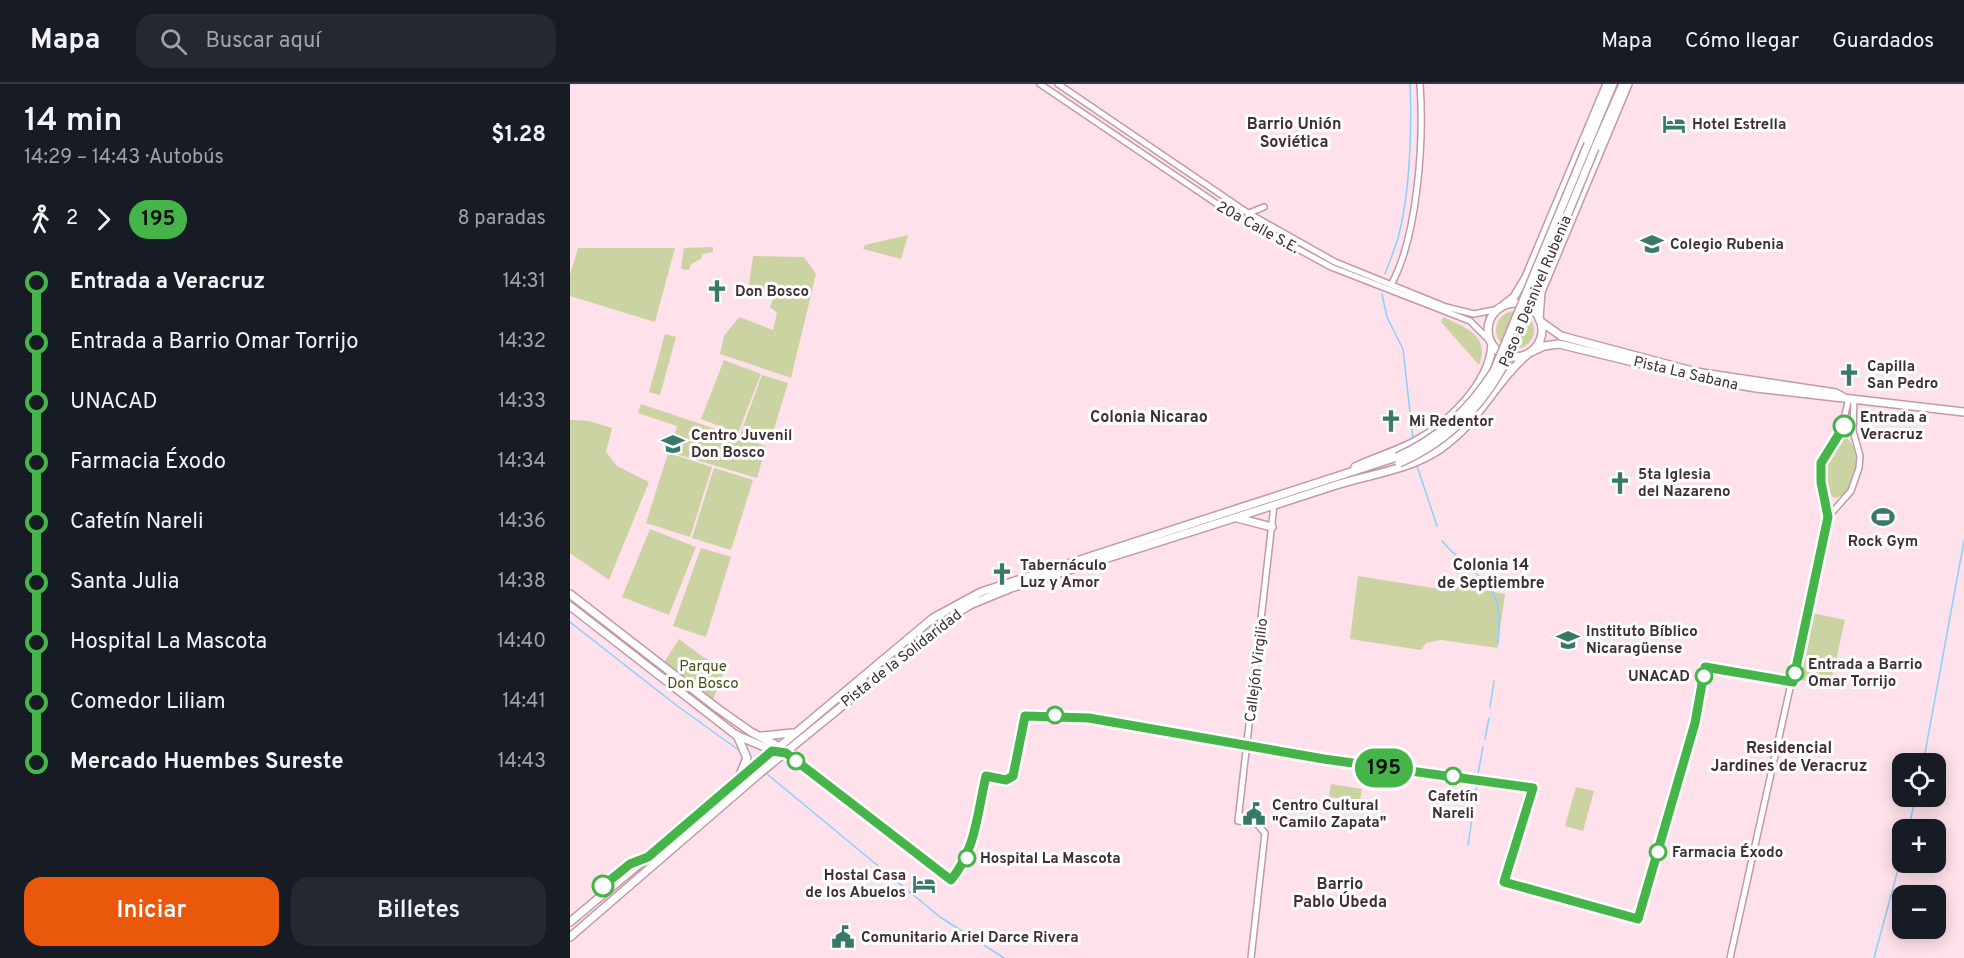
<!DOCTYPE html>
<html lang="es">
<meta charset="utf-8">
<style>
:root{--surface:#171b24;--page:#242831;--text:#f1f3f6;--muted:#9ea1a6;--line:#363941;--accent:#ea580c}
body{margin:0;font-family:Overpass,sans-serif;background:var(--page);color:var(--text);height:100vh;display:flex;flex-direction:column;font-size:22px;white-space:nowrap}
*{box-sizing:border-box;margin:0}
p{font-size:20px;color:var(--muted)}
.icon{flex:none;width:33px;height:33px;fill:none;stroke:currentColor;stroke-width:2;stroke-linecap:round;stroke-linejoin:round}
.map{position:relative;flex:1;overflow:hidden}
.sheet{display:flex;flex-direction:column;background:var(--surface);width:570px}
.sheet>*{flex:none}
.badge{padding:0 12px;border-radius:20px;font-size:21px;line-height:39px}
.tools{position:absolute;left:1322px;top:669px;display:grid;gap:12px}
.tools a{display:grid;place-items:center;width:54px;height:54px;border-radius:12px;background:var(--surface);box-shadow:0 3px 15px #0003;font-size:30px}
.map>.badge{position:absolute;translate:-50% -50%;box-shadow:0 0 0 3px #fff}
.legs{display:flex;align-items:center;gap:9px;height:66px;padding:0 24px;font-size:20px}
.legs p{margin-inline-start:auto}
.summary{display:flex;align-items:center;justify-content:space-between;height:102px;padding:0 24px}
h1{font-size:33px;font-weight:600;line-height:45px}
.primary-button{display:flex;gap:12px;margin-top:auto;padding:12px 24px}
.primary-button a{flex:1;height:69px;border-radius:18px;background:var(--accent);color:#fff;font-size:24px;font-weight:600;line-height:69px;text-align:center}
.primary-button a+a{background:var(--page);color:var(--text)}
ul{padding:0 24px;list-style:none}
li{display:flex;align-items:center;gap:21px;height:60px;font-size:22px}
li i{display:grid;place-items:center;width:9px;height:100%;margin:0 8px;background:currentColor}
li i::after{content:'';width:15px;height:15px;margin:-8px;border:4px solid;border-radius:50%;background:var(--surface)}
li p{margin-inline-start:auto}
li:first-child i{background:linear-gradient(#0000 50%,currentColor 0)}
li:last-child i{background:linear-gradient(currentColor 50%,#0000 0)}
header{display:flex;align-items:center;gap:36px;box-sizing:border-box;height:84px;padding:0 30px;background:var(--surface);border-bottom:2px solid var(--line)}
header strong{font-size:28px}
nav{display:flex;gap:33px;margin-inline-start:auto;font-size:21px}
.search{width:420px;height:54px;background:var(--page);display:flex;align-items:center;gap:15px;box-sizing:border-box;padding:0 21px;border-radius:18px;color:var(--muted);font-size:22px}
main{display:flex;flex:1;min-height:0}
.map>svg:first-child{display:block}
.green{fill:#cbd3a2}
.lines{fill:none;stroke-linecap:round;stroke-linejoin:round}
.stream{stroke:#87d1fc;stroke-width:1.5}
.minor-casing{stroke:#c498a8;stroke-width:8}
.major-casing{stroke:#c498a8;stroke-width:10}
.minor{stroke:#fff;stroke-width:5}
.major{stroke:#fff;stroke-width:7}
.major-bridge-casing{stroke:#c498a8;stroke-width:10;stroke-linecap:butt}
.major-bridge{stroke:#fff;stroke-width:7}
.line-1-casing{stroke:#fff;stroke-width:14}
.line-1{stroke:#45b549;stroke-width:9}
.stop-1-dot{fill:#fff;stroke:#45b549;stroke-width:3}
.labels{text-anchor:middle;stroke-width:6;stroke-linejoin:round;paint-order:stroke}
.poi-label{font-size:15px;font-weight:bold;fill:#402e35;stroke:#fff;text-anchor:start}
.street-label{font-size:15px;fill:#402e35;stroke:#fff}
.stop-label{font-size:15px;font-weight:bold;fill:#402e35;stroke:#fff;text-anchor:start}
.park-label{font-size:15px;fill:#494f19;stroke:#fff}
.neighbourhood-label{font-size:16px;font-weight:bold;fill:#402e35;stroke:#fff}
</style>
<header>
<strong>Mapa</strong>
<div class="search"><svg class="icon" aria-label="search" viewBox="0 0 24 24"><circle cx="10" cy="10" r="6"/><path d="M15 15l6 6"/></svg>Buscar aquí</div>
<nav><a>Mapa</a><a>Cómo llegar</a><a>Guardados</a></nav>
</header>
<main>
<section class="sheet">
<div class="summary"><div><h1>14 min</h1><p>14:29 – 14:43 · Autobús</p></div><b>$1.28</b></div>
<div class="legs"><svg class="icon" aria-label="walk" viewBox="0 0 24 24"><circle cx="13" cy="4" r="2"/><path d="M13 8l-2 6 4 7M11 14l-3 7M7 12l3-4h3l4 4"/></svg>2<svg class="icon" aria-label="forward" viewBox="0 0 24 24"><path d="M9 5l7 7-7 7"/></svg><b class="badge" style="background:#45b549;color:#111">195</b><p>8 paradas</p></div>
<ul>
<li><i style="color:#45b549"></i><b>Entrada a Veracruz</b><p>14:31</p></li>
<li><i style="color:#45b549"></i><span>Entrada a Barrio Omar Torrijo</span><p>14:32</p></li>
<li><i style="color:#45b549"></i><span>UNACAD</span><p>14:33</p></li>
<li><i style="color:#45b549"></i><span>Farmacia Éxodo</span><p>14:34</p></li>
<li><i style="color:#45b549"></i><span>Cafetín Nareli</span><p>14:36</p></li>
<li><i style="color:#45b549"></i><span>Santa Julia</span><p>14:38</p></li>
<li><i style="color:#45b549"></i><span>Hospital La Mascota</span><p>14:40</p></li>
<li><i style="color:#45b549"></i><span>Comedor Liliam</span><p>14:41</p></li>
<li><i style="color:#45b549"></i><b>Mercado Huembes Sureste</b><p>14:43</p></li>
</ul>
<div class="primary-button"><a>Iniciar</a><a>Billetes</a></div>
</section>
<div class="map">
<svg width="1394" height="874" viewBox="0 0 1394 874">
<rect width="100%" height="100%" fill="#fee1eb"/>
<path class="green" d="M338,151l-7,24 -38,-10 2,-4z
M143,163v5l-11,2 -1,5 -10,5 -2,6 -8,-1 3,-21z
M8,164h97l-20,74 -85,-26v-21z
M183,172l51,1 12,17 -25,104 -71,-24 4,-18 15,-19 34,13 4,-17 -7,-6 3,-8 -25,-7z
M926 246a19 19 0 1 1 38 0a19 19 0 1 1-38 0Z
M873,233c22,10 48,19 36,48l-38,-43z
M95,250l11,3 -16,58 -11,-3z
M154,276l37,14 -23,59 -37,-14z
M192,291l26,8 -18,59 -30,-7z
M71,320l125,42 -9,32 -88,-26 8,-26 -39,-13z
M0,336l19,1 23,7 -6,24 11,14 32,16 -40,98 -39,-27z
M1278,355c15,14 9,55 -13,59 -21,-11 -11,-59 13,-59z
M98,369l44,14 -22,70 -44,-14z
M144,384l39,12 -22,70 -39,-12z
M80,445l46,18 -27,68 -47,-18z
M131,464l30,9 -25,80 -33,-11z
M788,492l88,14 4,-6 55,10 -8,54 -56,-8 -15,3 -5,7 -71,-11z
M1242,529l33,7 -15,67 -33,-8z
M109,555l24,18 23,10 -13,33 -50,-36z
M761,700l31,5 -2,12 -31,-4z
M1006,703l18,4 -11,40 -18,-5z"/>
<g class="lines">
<path class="stream" d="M815,190c5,-14 11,-27 14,-40 11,-43 13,-106 11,-150
M812,210l5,23 16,32 10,91
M847,382l20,60
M872,457c37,43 63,36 56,103
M0,538l106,83 64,46
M920,623l4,-26
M915,655l4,-21
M1353,680l41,-223
M197,690l173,143 64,41
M908,690l5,-27
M1338,746l8,-34
M898,761l9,-60
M1304,874l28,-103"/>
<g class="minor-casing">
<path id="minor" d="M470,0l183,124 108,59 139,54 20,20
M488,0l190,129 87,49 111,45 28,7 25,-5
M679,129l15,-6
M821,201c27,-49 33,-145 29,-201
M1258,433l23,-26 8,-23 1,-12 -7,-25 1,-32
M681,874l14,-125 -9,-10 -18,-2 36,-316
M1160,874l98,-441 -7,-35v-19l9,-19 10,-9 9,-37"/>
</g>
<g class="major-casing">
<path id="major" d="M1018,60l25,-60
M1025,64l28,-64
M918 246a27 27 0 1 1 54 0a27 27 0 1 1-54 0Z
M930,224l14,-11 12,-20 81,-193
M969,235l2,-27 87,-208
M970,237l21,15 135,36 140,21 7,4
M961,268l13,-6 15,-2 136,33 61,11 208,24
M785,383c19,-9 40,-15 59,-25 34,-18 76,-58 78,-98
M667,434l35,9
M0,510l147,114 34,24 29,15
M0,522l166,129 38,16
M167,651l10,23 -8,19
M192,652l30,-3
M0,838l363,-304 48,-26 416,-135
M0,853l190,-164 195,-159 17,-10 39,-16c107,-33 215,-67 322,-102 36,-12 74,-15 107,-37 40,-27 55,-68 89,-96"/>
</g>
<use href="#minor" class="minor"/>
<use href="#major" class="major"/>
<g class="major-bridge-casing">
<path id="major-bridge" d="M827,373c42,-19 72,-47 97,-86l94,-227
M829,379c51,-22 89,-62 112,-112l84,-203"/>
</g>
<use href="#major-bridge" class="major-bridge"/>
</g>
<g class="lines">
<g class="line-1-casing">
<path id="line-1" d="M33,802l27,-22 18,-7 124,-106 14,2 165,127c25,-31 26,-66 35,-104l20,4 7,-4 12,-60 64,2 235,41 209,29 -29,94 134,37 57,-196 10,-56 88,15 35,-165 -7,-35v-19l23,-37"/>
</g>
<use href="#line-1" class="line-1"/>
</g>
<defs>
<g id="hotel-bare" transform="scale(1.8)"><path d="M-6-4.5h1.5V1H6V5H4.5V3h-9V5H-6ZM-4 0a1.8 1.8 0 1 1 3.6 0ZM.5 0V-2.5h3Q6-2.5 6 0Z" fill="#387969" stroke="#fff" stroke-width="2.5" paint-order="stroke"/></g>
<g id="university-bare" transform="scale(1.8)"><path d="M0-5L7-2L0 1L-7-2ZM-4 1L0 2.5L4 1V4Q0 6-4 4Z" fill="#387969" stroke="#fff" stroke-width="2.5" paint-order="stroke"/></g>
<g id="church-bare" transform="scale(1.8)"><path d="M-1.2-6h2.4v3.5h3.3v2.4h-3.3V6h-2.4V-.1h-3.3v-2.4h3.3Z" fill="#387969" stroke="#fff" stroke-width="2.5" paint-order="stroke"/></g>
<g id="school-bare" transform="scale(1.8)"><path d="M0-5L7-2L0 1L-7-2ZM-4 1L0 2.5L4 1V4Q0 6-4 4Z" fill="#387969" stroke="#fff" stroke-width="2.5" paint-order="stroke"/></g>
<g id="stadium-bare" transform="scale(1.8)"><path d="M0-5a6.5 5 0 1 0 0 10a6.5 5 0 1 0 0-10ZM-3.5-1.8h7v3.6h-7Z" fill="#387969" stroke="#fff" stroke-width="2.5" paint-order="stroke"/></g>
<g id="civic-bare" transform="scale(1.8)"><path d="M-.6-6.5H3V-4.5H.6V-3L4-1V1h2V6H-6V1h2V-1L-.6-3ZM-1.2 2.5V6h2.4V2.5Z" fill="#387969" stroke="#fff" stroke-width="2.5" paint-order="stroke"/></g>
</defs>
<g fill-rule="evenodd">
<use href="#hotel-bare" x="1104" y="40"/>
<use href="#university-bare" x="1082" y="160"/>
<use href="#church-bare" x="147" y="207"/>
<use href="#church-bare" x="1279" y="291"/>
<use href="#church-bare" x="821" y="337"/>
<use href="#school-bare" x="103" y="360"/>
<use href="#church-bare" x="1050" y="399"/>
<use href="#stadium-bare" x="1313" y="433"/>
<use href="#church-bare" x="432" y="490"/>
<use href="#university-bare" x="998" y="556"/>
<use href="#civic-bare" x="684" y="730"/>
<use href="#hotel-bare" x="354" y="800"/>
<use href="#civic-bare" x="273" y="853"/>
</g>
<g class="stop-1-dot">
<circle cx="1274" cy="342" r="10"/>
<circle cx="1225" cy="589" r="8"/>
<circle cx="1134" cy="592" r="8"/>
<circle cx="485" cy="631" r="8"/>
<circle cx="226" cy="677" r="8"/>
<circle cx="883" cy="692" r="8"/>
<circle cx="1088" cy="768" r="8"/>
<circle cx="397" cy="774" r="8"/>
<circle cx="33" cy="802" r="10"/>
</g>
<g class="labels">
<g class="poi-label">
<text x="1122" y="45">Hotel Estrella</text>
<text x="1100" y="165">Colegio Rubenia</text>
<text x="165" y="212">Don Bosco</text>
<text x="1297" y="287">Capilla<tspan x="1297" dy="17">San Pedro</tspan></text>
<text x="839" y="342">Mi Redentor</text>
<text x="121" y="356">Centro Juvenil<tspan x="121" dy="17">Don Bosco</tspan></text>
<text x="1068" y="395">5ta Iglesia<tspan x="1068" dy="17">del Nazareno</tspan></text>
<text x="1313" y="462" text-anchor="middle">Rock Gym</text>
<text x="450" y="486">Tabernáculo<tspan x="450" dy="17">Luz y Amor</tspan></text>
<text x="1016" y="552">Instituto Bíblico<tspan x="1016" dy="17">Nicaragüense</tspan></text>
<text x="702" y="726">Centro Cultural<tspan x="702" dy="17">"Camilo Zapata"</tspan></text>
<text x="336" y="796" text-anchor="end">Hostal Casa<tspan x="336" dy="17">de los Abuelos</tspan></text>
<text x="291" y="858">Comunitario Ariel Darce Rivera</text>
</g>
<g class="street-label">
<text transform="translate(688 143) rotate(29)" y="5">20a Calle S.E.</text>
<text transform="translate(965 207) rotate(-67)" y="5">Paso a Desnivel Rubenia</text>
<text transform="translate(1116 289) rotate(13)" y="5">Pista La Sabana</text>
<text transform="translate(331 574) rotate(-38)" y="5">Pista de la Solidaridad</text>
<text transform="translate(686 586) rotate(-83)" y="5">Callejón Virgilio</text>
</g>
<g class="stop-label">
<text x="1290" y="338">Entrada a<tspan x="1290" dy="17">Veracruz</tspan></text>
<text x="1238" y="585">Entrada a Barrio<tspan x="1238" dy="17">Omar Torrijo</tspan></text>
<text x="1120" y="597" text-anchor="end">UNACAD</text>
<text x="883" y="717" text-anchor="middle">Cafetín<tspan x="883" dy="17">Nareli</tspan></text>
<text x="1102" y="773">Farmacia Éxodo</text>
<text x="410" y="779">Hospital La Mascota</text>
</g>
<g class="park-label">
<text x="133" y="587">Parque<tspan x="133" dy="17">Don Bosco</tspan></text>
</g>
<g class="neighbourhood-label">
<text x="724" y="45">Barrio Unión<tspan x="724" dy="18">Soviética</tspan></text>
<text x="579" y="338">Colonia Nicarao</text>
<text x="921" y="486">Colonia 14<tspan x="921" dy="18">de Septiembre</tspan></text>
<text x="1219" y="669">Residencial<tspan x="1219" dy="18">Jardines de Veracruz</tspan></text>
<text x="770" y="805">Barrio<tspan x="770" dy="18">Pablo Úbeda</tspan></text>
</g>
</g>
</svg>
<div class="tools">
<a><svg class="icon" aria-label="locate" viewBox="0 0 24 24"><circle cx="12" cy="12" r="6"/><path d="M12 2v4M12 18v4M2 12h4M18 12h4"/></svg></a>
<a>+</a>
<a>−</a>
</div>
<b class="badge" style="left:814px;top:684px;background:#45b549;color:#111">195</b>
</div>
</main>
